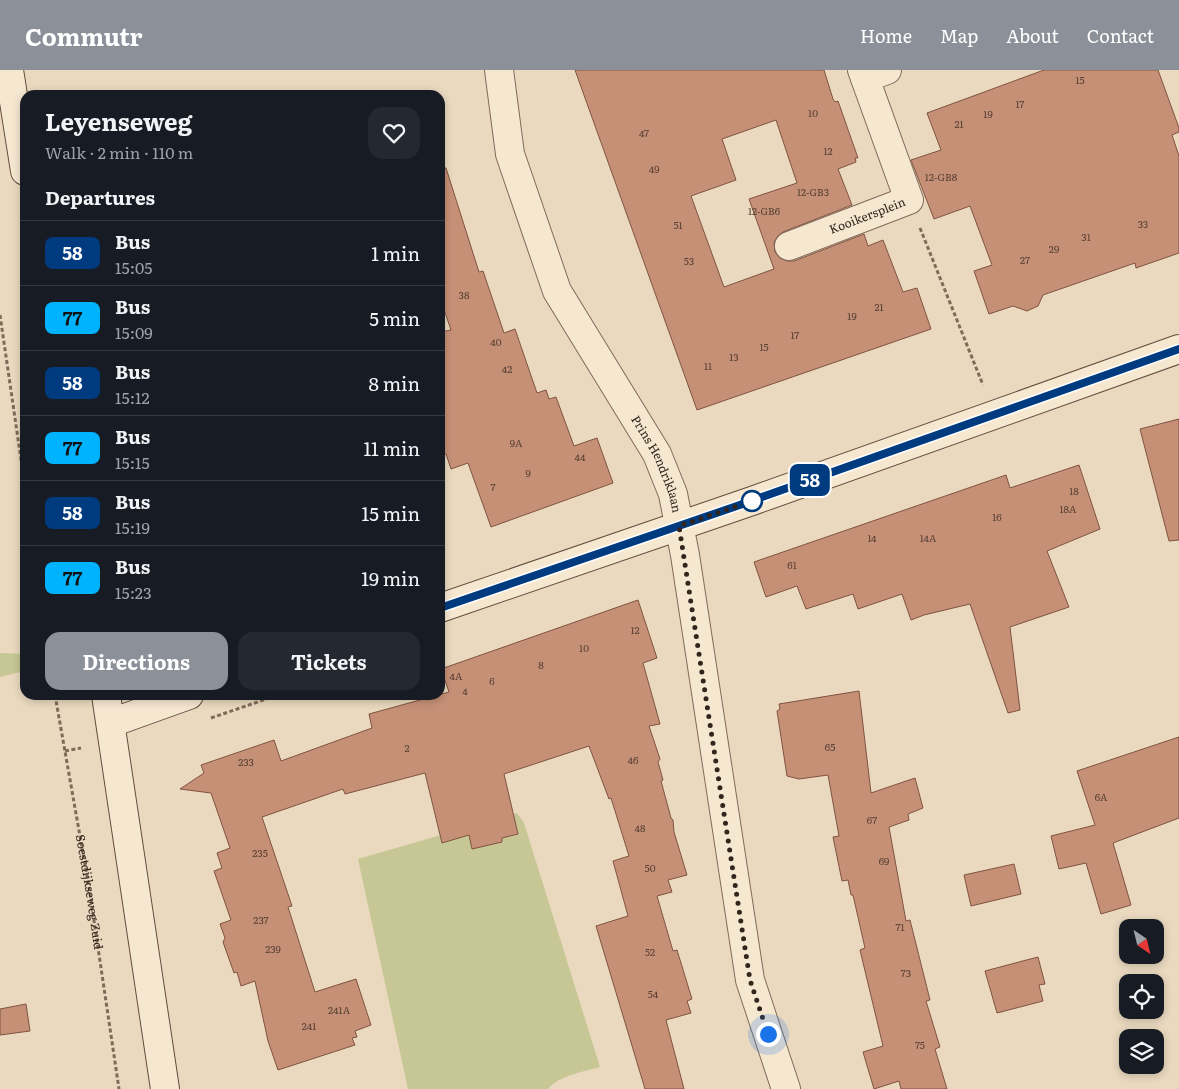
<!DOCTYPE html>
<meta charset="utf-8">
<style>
:root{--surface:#171b24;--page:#242831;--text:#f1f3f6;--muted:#9ea1a6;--line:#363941;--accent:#8c9099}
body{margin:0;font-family:Literata,serif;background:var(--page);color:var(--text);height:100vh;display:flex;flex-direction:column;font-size:19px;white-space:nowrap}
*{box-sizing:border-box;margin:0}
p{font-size:16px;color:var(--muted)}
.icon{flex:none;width:28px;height:28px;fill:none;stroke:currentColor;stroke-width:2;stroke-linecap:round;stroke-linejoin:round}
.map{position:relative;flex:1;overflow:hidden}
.drawer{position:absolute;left:20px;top:20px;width:425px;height:610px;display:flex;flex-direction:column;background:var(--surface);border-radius:15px;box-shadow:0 2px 8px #0003}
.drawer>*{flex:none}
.badge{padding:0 10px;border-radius:8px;font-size:18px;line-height:32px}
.needle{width:32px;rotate:145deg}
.controls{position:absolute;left:1119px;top:849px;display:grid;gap:10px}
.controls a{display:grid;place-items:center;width:45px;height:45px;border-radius:10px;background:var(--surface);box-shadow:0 2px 8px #0003;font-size:25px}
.you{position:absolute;width:25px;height:25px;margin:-12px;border:4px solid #fff;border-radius:50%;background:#1a73e8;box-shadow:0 0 0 8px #1a73e833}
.map>.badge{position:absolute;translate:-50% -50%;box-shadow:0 0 0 2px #fff}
h2{padding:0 25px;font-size:19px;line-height:45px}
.round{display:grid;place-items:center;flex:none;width:52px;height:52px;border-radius:15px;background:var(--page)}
.headline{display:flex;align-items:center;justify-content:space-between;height:85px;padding:0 25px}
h1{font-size:24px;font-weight:700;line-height:38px}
.cta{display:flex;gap:10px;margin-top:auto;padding:10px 25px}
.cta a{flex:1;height:58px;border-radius:15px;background:var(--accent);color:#fff;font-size:20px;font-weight:700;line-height:58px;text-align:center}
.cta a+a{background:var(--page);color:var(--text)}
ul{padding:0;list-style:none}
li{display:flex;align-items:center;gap:15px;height:65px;padding:0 25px;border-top:1px solid var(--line)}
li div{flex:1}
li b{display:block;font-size:19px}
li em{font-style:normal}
li .badge{min-width:55px;font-weight:700;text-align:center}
header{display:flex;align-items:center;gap:30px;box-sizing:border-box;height:70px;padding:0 25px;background:var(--accent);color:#fff}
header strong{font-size:24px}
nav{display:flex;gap:28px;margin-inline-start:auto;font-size:18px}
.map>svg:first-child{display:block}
.green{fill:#c6c794}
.building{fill:#c69077;stroke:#7f5340;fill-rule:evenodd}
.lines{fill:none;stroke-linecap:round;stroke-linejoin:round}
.street-casing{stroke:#826a59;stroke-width:30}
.secondary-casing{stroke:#634c3c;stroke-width:30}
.path{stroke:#826a59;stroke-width:3;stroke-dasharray:4 2.5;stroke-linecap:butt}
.street{stroke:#f6e7d1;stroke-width:28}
.secondary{stroke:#f6e7d1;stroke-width:28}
.line-casing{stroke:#fff;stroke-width:11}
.line{stroke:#003b80;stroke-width:8}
.walk{stroke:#32251c;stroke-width:5;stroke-dasharray:0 9}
.stop-dot{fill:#fff;stroke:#003b80;stroke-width:2.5}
.labels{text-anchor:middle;stroke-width:4;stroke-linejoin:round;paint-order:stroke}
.number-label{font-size:10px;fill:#574033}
.street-label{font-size:12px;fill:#32251c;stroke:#f2e4ce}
</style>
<header>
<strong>Commutr</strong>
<nav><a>Home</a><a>Map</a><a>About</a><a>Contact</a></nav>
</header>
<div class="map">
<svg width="1179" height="1019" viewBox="0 0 1179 1019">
<rect width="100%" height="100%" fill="#ead9bf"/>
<path class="green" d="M0,583l25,1v17l-25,6z
M517,743l7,10 76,244c-17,5 -40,8 -52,22h-140l-50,-230z"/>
<path class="building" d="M575,0h249l9,29 2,3 3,-1 20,57h-3l1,4 -18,7 14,36 -69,27 -6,5 -3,6 1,9 5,6 7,3h7l70,-27 4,12 15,-6 20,52 14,-4 14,41 -234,81zM776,50l21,63 -48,16 25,70 -50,18 -33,-91 45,-16 -14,-41z
M1044,0h114l21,58v4l-7,3 7,21v97l-43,15 -1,-5 -92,32 -5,11 -11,5 -14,-5 -24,8 -15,-43 18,-6 -22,-59 -36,13 -23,-59 30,-10 -14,-37z
M440,98h6l33,104 4,-1 21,62 11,-4 22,64 9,-3 3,9 7,-2 18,49 23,-8 16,45 -122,44 -23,-64 -17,6 -5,-15 -6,2v-124l11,-2 -11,-32z
M1179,349v121l-10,1 -29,-112z
M1079,395l21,64 -53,22 22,56 -59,20 10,83 -12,3 -38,-109 -46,11 -13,5 -9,-26 -44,15 -5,-15 -47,15 -9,-23 -31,11 -12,-35 252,-87 4,13z
M638,530l19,58 -14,5 17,61 -11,2 11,33 -2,3 5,18 -2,1 10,37 2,2 1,12 13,43 -19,5 4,12 -15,4 16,55 4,-1 15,49 -5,2 4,12 -25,7 18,69h-39l-49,-163 32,-10 -15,-55 16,-5 -18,-58 -2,1 -20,-53 -85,28 14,60 -16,4v4l-30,7 -3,-14 -27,8 -17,-70 -80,21 -2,-5 -81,28 30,89 -4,1 27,85 41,-13 15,46 -16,6 2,6 -5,1 3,7 -77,25 -10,-29 -13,-60 -14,5 -4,-14 -3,1 -11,-31 2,-4 -5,-14 11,-4 -17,-49 8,-3 -5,-15 13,-5 -19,-55 -31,-4 24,-16 -3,-8 73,-25 7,21 91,-33 -3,-14 80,-22 -8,-23z
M859,621l12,102 44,-15 8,30 -15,6 1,6 -20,7 17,94 4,-1 20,80 -4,1 14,46 -5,2 12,40h-46l-2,-8 -25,8 -11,-37 20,-6 -23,-96 5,-2 -12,-53h-2l-3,-15 -6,1 -9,-44 6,-1 -11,-61 -29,4 -12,-3 -10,-65 3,-2 -1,-5z
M1179,667v81l-66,25 18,62 -30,9 -15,-51 -27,6 -8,-33 44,-11 -18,-54z
M1014,794l7,30 -50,12 -7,-31z
M1038,887l7,27 -6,1 4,16 -46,12 -12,-42z
M26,934l4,27 -30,4v-26z"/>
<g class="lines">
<g class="street-casing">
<g id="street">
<path id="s2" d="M499,0l11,84 47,137 100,163 16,40 12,61 65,425 36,109"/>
<path d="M865,8l22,-8"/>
<path id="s3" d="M789,176l120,-46 -47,-130"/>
</g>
</g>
<g class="secondary-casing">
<path id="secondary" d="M9,0l16,101
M440,538l312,-107 427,-152
M106,625l59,394
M111,653l78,-28"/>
</g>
<g class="path">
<path d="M920,158l63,157"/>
<path d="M0,245l25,172"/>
<path id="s1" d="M55,625l34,192 30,202"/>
<path d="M55,627l8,-2"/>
<path d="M211,648l67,-23"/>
<path d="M65,681l16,-3"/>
</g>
<use href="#street" class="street"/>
<use href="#secondary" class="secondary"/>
</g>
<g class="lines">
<g class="line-casing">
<path id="line" d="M440,538l294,-101 445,-158"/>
</g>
<use href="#line" class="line"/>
<path class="walk" d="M752,431l-73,25 71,454 18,54"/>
</g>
<circle class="stop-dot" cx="752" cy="431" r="10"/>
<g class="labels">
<g class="number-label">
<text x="1080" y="14">15</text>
<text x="1020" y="38">17</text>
<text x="813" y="47">10</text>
<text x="988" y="48">19</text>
<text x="959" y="58">21</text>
<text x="644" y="67">47</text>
<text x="828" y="85">12</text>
<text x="654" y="103">49</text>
<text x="941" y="111">12-GB8</text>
<text x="813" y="126">12-GB3</text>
<text x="764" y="145">12-GB6</text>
<text x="1143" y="158">33</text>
<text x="678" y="159">51</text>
<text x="1086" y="171">31</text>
<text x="1054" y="183">29</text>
<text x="1025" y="194">27</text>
<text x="689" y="195">53</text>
<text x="464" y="229">38</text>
<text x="879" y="241">21</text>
<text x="852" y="250">19</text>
<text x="795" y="269">17</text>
<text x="496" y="276">40</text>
<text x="764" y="281">15</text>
<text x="734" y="291">13</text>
<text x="708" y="300">11</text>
<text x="507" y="303">42</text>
<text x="516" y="377">9A</text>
<text x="580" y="391">44</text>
<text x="528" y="407">9</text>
<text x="493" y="421">7</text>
<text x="1074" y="425">18</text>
<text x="1068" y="443">18A</text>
<text x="997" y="451">16</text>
<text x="872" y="472">14</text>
<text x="928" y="472">14A</text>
<text x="792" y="499">61</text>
<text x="635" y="564">12</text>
<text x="584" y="582">10</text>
<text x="541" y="599">8</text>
<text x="456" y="610">4A</text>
<text x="492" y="615">6</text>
<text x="465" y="625">4</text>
<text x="830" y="681">65</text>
<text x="407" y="682">2</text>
<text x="633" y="694">46</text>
<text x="246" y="696">233</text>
<text x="1101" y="731">6A</text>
<text x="872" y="754">67</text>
<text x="640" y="762">48</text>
<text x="260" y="787">235</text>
<text x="884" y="795">69</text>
<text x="650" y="802">50</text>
<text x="261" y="854">237</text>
<text x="900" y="861">71</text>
<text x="273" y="883">239</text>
<text x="650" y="886">52</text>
<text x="906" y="907">73</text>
<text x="653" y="928">54</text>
<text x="339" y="944">241A</text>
<text x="309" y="960">241</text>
<text x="920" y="979">75</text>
</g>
<g class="street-label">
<text dy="4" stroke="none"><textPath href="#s3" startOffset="84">Kooikersplein</textPath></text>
<text dy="4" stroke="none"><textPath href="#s2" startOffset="430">Prins Hendriklaan</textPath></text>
<text dy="4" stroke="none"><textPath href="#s1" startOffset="200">Soestdijkseweg Zuid</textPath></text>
</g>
</g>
</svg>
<div class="controls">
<a><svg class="needle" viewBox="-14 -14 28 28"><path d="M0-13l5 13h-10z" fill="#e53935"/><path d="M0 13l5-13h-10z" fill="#9ea1a6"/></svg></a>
<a><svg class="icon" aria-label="locate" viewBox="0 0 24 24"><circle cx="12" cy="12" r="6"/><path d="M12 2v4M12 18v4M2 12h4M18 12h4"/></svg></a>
<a><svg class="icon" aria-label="layers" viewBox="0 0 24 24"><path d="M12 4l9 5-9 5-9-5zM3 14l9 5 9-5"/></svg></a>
</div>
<div class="you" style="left:768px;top:964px"></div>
<b class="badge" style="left:810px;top:410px;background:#003b80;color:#fff">58</b>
<section class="drawer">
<div class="headline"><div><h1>Leyenseweg</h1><p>Walk · 2 min · 110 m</p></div><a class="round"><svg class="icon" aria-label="heart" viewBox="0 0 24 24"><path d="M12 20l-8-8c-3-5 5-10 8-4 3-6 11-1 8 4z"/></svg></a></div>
<h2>Departures</h2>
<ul>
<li><span class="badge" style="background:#003b80;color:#fff">58</span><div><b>Bus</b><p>15:05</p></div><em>1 min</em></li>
<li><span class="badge" style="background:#00b3ff;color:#111">77</span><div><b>Bus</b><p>15:09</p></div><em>5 min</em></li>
<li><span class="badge" style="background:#003b80;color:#fff">58</span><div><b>Bus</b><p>15:12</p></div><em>8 min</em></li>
<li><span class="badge" style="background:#00b3ff;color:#111">77</span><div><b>Bus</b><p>15:15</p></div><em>11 min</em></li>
<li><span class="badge" style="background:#003b80;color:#fff">58</span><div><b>Bus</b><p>15:19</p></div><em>15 min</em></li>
<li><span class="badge" style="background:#00b3ff;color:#111">77</span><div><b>Bus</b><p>15:23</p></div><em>19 min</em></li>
</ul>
<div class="cta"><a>Directions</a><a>Tickets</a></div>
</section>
</div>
